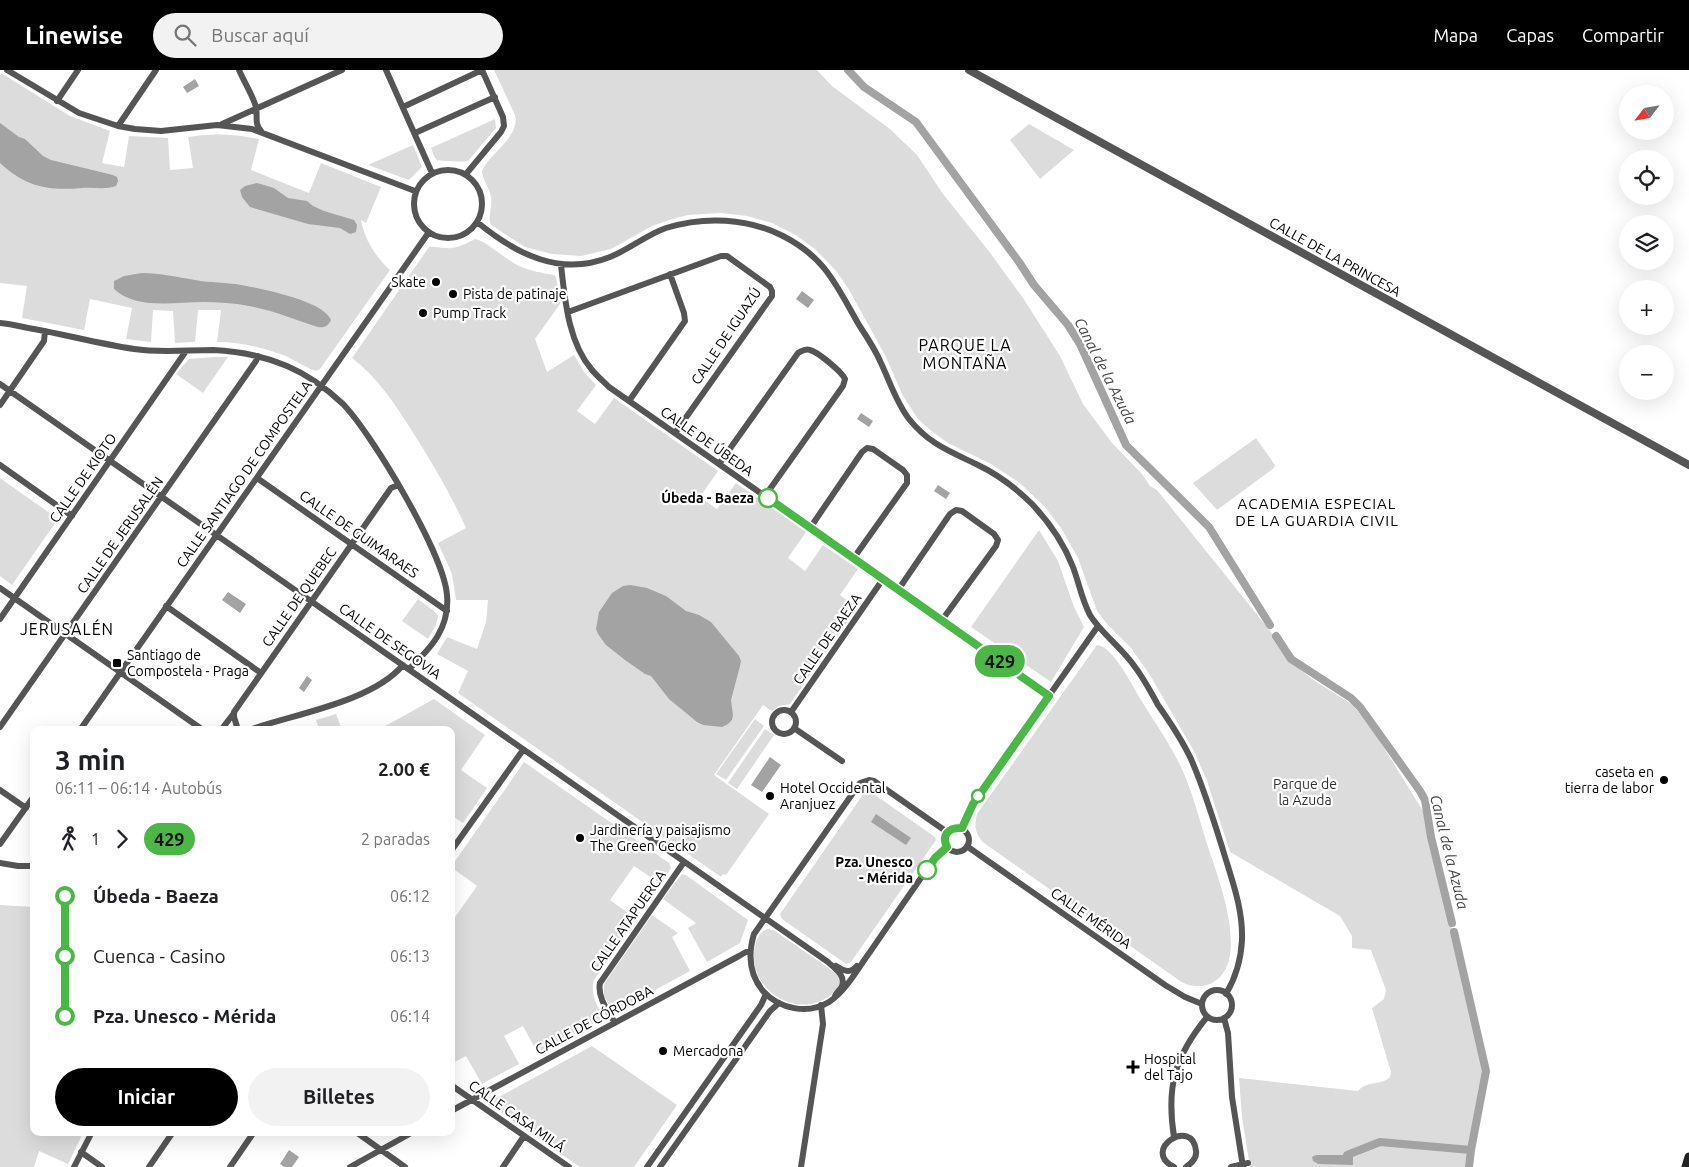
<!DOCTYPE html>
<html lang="es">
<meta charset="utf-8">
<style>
:root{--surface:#fff;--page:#f2f2f2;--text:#202124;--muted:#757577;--accent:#000}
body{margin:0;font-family:Ubuntu,sans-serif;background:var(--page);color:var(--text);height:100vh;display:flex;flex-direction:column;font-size:19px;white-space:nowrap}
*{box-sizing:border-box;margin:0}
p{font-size:16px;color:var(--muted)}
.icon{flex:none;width:28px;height:28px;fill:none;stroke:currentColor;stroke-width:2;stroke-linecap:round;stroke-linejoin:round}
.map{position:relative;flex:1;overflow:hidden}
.side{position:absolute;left:30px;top:656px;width:425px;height:410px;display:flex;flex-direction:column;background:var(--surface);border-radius:10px;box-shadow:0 5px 20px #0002}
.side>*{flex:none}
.badge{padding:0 10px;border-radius:16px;font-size:18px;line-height:32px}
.needle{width:32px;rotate:239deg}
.buttons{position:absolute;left:1619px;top:15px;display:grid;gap:10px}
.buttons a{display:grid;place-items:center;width:55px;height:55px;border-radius:50%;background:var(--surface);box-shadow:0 5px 20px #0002;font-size:25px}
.map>.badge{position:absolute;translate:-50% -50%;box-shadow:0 0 0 2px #fff}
.legs{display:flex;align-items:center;gap:8px;height:55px;padding:0 25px;font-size:16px}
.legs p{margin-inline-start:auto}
.headline{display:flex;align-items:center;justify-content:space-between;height:85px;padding:0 25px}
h1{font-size:28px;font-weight:700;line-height:38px}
.action{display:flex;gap:10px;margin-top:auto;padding:10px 25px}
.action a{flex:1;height:58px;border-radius:30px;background:var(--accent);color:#fff;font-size:20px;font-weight:700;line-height:58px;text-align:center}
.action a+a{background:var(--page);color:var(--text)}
ul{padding:0 25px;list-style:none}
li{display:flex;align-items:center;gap:18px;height:60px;font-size:19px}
li i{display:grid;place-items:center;width:8px;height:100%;margin:0 6px;background:currentColor}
li i::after{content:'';width:12px;height:12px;margin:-6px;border:4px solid;border-radius:50%;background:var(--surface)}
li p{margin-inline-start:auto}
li:first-child i{background:linear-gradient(#0000 50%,currentColor 0)}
li:last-child i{background:linear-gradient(currentColor 50%,#0000 0)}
header{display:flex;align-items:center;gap:30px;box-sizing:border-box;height:70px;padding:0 25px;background:var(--accent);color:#fff}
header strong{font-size:24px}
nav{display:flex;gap:28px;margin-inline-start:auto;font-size:18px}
.search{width:350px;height:45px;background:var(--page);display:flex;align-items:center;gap:12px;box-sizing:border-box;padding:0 18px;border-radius:28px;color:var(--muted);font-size:19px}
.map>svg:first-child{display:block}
.green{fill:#dcdcdc}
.water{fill:#a3a3a3}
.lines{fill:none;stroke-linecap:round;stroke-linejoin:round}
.canal{stroke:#a3a3a3;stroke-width:8}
.minor{stroke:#555;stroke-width:6}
.tertiary{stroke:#555;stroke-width:8}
.secondary{stroke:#222;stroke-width:9}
.line-1-casing{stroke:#fff;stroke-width:11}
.line-1{stroke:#4ab747;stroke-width:8}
.poi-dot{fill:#000;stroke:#fff;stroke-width:2}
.stop-1-dot{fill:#fff;stroke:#4ab747;stroke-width:2.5}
.labels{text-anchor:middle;stroke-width:4.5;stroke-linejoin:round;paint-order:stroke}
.street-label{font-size:14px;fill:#000;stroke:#fff}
.poi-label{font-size:14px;fill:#000;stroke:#fff;text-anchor:start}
.stop-label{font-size:14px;font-weight:bold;fill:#000;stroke:#fff;text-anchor:end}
.park-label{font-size:14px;fill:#333;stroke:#fff}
.water-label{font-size:15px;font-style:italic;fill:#444;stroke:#fff}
.neighbourhood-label{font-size:15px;letter-spacing:1px;fill:#000;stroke:#fff}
.quarter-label{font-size:16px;letter-spacing:1px;fill:#000;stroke:#fff}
</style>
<header>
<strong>Linewise</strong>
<div class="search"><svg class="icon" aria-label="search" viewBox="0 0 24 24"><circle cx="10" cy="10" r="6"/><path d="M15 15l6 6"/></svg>Buscar aquí</div>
<nav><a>Mapa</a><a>Capas</a><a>Compartir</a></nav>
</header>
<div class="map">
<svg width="1689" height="1097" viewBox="0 0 1689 1097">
<rect width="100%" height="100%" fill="#fff"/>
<path class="green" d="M494,0h323l15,16 58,43 27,26 26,39 45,56 35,48 37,58 23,48 29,39 30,31 8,12 7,4 114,142 16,27 25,20 41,26 23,30 47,76 7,39 23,83 4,28 8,25 19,85 -14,71 -3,25h-217l-8,-50 -3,-39 119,13c9,-11 23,-5 32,-14l1,-5 -19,-64 12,-9 2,-9 -15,-40 -19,-2v-12l-12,-20 -110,-64 -23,-71 -12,-28 -45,-78 -19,-27 -24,-24 -10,-13 -19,-53 -17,-30 -16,-21 -25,-24 -29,-19 -43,-21 -18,-13 -12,-11 -15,-23 -18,-41 -37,-67 -11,-16 -22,-23 -19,-14 -24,-12 -25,-7 -26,-3 -33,2 -12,3 -24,8 -41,23 -30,7 -29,-2 -27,-7 -34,-22c-4,-7 2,-19 0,-28 -1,-9 -9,-17 -9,-26 8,-19 38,-33 33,-56z
M1,3l69,43 40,15 -8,32 22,4 5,-31 39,2 2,32 23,-2 -5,-31c25,-4 47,-3 71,2l-8,31 58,23 12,-30 60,24 -15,36 -5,-3c4,20 14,36 29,50l-70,99 -4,2c-9,-3 -19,-9 -28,-14 -23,-9 -46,-15 -71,-15l4,-32h-23l-3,32 -20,1 -2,-32 -20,-1 -2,32 -25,-3 6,-31 -42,-9 -6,31 -62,-12 5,-32 -27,-3v-207z
M495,49l1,9 -28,33c-3,1 -29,0 -31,-1 -3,-2 -5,-9 -6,-12z
M1029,54l45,26 -34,29 -30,-39z
M413,75l9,22 -13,13 -41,-15z
M475,169c8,0 33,22 44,27 12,5 23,7 35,9l2,2 4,27 -25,35 12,33 27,-17 10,17 12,13 -19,26 18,13 19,-26 104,73 -18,26 17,12 19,-26 70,49 -18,26 17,13 18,-26 35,24 -18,26 17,13 -67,96 -11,2 -7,5 -9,-6 -49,70 55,39 -43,61 -3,-1 -2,3 -263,-184 10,-22 -31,-17 10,-17 30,12 9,-27 2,-22h-32l-4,-26 -14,-31 28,-15c-15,-33 -34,-66 -54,-97 -17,-27 -34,-53 -60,-73l77,-111c6,-1 11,1 17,1 11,1 19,-4 29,-9z
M214,287h14l-25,36 -27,-19 13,-15z
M1256,368l19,27 -1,3 -57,42 -24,-27z
M0,408l58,41 -46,66 -12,-9z
M1039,460l19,31 16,46 10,20 -33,55 -80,-55z
M418,529l16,12 4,5 -2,9 -8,14 -26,-18z
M1097,575c16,1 36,42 44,55 14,23 30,45 41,69 10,23 17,48 24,72 10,31 47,121 6,142 -11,5 -22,4 -32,-2l-196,-138c-9,-9 -10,-17 -7,-29z
M434,629l51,36 -24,35 26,18 -24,35 -12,-8v-85h-73z
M336,644l6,16h-23l-3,-10z
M755,649l9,7 -38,54 -10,-6z
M765,659l9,6 -37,54 -9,-6z
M524,692l145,101 2,5 -10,16 -27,-18 -24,34 26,19 -42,61c-4,15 3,25 10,38l-66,36 -15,-28 -19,10 15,28 -37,20 -16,-28 -15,8v-145l2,1 24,-34 -26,-19z
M868,720l67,47 1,3 -85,122 -5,2 -64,-45 -2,-5 84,-121z
M682,804l4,1 62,45 -8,23 -33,19 -19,-34 8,-5 -33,-24z
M0,835l34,2v225l49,1 -15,31 -29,-13 -5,16h-34z
M652,845l26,18 -6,4 18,34 -77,42 -9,-18v-11z
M768,859l7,2 62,43 3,8c-2,8 -8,13 -15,17 -35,19 -79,-14 -70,-53 2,-8 5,-15 13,-17z
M592,976l85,59 -43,62h-54l-85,-59 -2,-3 2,-6z"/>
<path class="water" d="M195,9l4,7 -12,7 -4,-6z
M0,53l19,14 6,2 18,17 8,4 62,15 4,2 1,4 -2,5c-11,4 -22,1 -34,2 -34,3 -56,-1 -82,-25z
M257,113l17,5 14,10 19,3 6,5 11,5 30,9 3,5 -1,7 -6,2 -10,-6 -32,-4 -58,-17 -8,-10 -2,-7 5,-4z
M142,203c18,0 35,4 53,7 15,3 31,2 46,5 18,3 84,16 90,35 -3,6 -6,8 -13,7 -23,-7 -45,-17 -69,-21 -15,-3 -31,-4 -46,-4 -28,0 -67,8 -89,-13v-8l10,-5z
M802,221l12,9 -6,8 -12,-9z
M861,343l12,8 -4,6 -12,-8z
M938,415l12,8 -4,6 -12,-8z
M630,515l17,3 19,8 20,15 13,4 12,7 28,34 2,5 -1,5 -9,34 2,15 -1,5 -4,4 -6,3 -19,-2 -6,-3 -28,-23 -18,-23 -6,-2 -20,-14 -19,-15 -8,-11 -2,-5 3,-17 13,-19 11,-7z
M228,522l18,12 -6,9 -18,-13z
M307,606l5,4 -8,12 -5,-4z
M770,687l11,8 -19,27 -11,-7z
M876,744l35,24 -5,7 -35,-23z
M289,1080l10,7 -7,10h-8l-4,-3z
M1316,1085h37v10l-35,-1 -5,-3 -1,-4z"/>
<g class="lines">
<path class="canal" d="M848,0l16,17 52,35 103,140 15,23 34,40 12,19 46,101 83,82 61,98
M1276,566l15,23 60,39 9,9 60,84 5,9 6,37 21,86
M1454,862l32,139 -15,79 -2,17
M1347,1088v-3l33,-13 91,8"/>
<path class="minor" d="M7,0l72,43 39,13 17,3 26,2 56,-6 35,4 163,62
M239,0c4,10 16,29 17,38 2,9 -2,15 5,23
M386,0l46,103
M57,31l21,-31
M403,37l79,-37
M222,54l120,-54
M118,56l38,-56
M415,63l80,-36
M414 134a34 34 0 1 1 68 0a34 34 0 1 1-68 0Z
M466,104l35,-42 3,-6 -1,-9 -21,-47
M477,152c39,32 83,55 133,35 20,-8 36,-22 56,-29 39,-12 81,-10 117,8 43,22 53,49 76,89 8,12 16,24 22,38 9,19 15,39 28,56 20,25 40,32 67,45 21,10 40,24 56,40 18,19 32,40 41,63 6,16 9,33 17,48 10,17 33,34 45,52 9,12 16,25 23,38 12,17 24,35 33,54 14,32 25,68 35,101 8,26 17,52 16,80 -1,20 -6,37 -16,54
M561,195c4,35 7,77 31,105 5,6 11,11 17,17l440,308
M568,242l153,-56h6l43,31 2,4v5l-97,137
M0,253c11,1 23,4 34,6 33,6 66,15 100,20 26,4 52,1 79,1 25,1 50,6 74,16 21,9 39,22 56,38 29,30 101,150 104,191 3,33 -16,53 -38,74
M0,314l828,578c6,6 18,13 14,24 -2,4 -5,6 -7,10
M629,331l56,-80 -1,-8 -14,-39
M0,335l44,-64 1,-10
M719,394l79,-111c4,-2 7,-5 12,-3 8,2 32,22 35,29l-2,7 -78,110
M0,395l72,51
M257,408l190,133
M810,458l52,-76 5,-4 6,1 30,21 4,5v8l-54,76
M0,518l203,142
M898,520l52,-76 6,-4 6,1 32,23 4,6 -2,6 -54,74
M166,536l95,67
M0,549l186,-268
M772 652a12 12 0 1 1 24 0a12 12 0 1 1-24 0Z
M791,642l92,-133
M0,657l256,-366 2,-5
M794,658l48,33
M80,660l349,-498
M221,660l13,-17
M238,660l-4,-13v-5l157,-224 7,-3
M249,660c45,-16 123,-28 154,-65
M0,720l26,18
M945 770a12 12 0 1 1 24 0a12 12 0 1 1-24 0Z
M962,758l11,-24 125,-178
M0,774l34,-48
M947,777l-12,11c-22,31 -43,62 -65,94 -12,16 -24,39 -41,50 -21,13 -50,7 -66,-11 -14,-17 -15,-37 -9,-57l106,-151 9,-3 5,1 73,51
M968,777l197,138 20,12 17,7
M451,781l72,-101
M0,793l18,3h16
M836,896c8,5 14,8 21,0
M1202 935a15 15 0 1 1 30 0a15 15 0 1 1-30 0Z
M1224,948l4,15 4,64 11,70
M615,953c-7,-12 -18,-26 -15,-40l84,-121
M451,1015l118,82
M451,1041l288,-155 7,-4h4
M356,1062l49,35
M1174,1067c-8,-51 1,-81 33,-120
M81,1082l21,15
M74,1097l18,-35
M149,1097l24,-35
M230,1097l24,-35
M350,1097l63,-35
M503,1097l21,-31
M647,1097l114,-162 5,-11
M660,1097l110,-156 9,-8
M801,1097l22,-143 -2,-19
M1174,1097c-34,-17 19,-51 22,-16 1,7 -4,12 -10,16
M1231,1097l17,-4"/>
<path class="tertiary" d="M969,0l720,395"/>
<path class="secondary" d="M1686,1097l3,-10"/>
</g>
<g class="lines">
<g class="line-1-casing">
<path id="line-1" d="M768,428l281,198 -76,108 -11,24c-13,-1 -21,7 -15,19l-12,11 -8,12"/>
</g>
<use href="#line-1" class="line-1"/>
</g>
<g class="poi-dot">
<circle cx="436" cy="212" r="5"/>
<circle cx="453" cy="224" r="5"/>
<circle cx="423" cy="243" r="5"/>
<rect x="112" y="588" width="10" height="10" rx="2.5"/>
<circle cx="1664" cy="710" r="5"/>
<circle cx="770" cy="726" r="5"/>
<circle cx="580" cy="768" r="5"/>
<circle cx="663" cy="981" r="5"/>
<path d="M1130.5 989.5h5v5h5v5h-5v5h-5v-5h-5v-5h5z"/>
</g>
<g class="stop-1-dot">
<circle cx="768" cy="428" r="9"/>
<circle cx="978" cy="726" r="6"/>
<circle cx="927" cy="800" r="9"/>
</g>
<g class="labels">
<g class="street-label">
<text transform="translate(1335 187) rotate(29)" y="5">CALLE DE LA PRINCESA</text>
<text transform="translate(726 266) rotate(-56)" y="5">CALLE DE IGUAZÚ</text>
<text transform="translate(707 371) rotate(35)" y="5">CALLE DE ÚBEDA</text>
<text transform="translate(244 404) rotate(-55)" y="5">CALLE SANTIAGO DE COMPOSTELA</text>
<text transform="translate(83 408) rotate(-55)" y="5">CALLE DE KIOTO</text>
<text transform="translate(359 464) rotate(35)" y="5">CALLE DE GUIMARAES</text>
<text transform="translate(120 465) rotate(-55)" y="5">CALLE DE JERUSALÉN</text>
<text transform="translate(299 527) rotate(-55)" y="5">CALLE DE QUEBEC</text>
<text transform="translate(827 569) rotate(-55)" y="5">CALLE DE BAEZA</text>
<text transform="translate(390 571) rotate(35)" y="5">CALLE DE SEGOVIA</text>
<text transform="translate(1091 848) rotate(35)" y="5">CALLE MÉRIDA</text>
<text transform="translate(628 851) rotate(-55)" y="5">CALLE ATAPUERCA</text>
<text transform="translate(594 950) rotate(-28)" y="5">CALLE DE CÓRDOBA</text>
<text transform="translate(517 1046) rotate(35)" y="5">CALLE CASA MILÁ</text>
</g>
<g class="poi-label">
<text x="426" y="217" text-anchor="end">Skate</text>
<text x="463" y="229">Pista de patinaje</text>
<text x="433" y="248">Pump Track</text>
<text x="127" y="590">Santiago de<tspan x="127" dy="16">Compostela - Praga</tspan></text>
<text x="1654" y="707" text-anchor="end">caseta en<tspan x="1654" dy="16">tierra de labor</tspan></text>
<text x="780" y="723">Hotel Occidental<tspan x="780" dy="16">Aranjuez</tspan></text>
<text x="590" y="765">Jardinería y paisajismo<tspan x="590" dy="16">The Green Gecko</tspan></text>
<text x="673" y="986">Mercadona</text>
<text x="1144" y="994">Hospital<tspan x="1144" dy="16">del Tajo</tspan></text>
</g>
<g class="stop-label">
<text x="754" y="433">Úbeda - Baeza</text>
<text x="913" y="797">Pza. Unesco<tspan x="913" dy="16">- Mérida</tspan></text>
</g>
<g class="park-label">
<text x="1305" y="719">Parque de<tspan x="1305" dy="16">la Azuda</tspan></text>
</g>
<g class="water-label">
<text transform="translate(1105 301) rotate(63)" y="5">Canal de la Azuda</text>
<text transform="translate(1449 782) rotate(76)" y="5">Canal de la Azuda</text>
</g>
<g class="neighbourhood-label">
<text x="1317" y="439">ACADEMIA ESPECIAL<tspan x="1317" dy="17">DE LA GUARDIA CIVIL</tspan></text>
</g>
<g class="quarter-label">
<text x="965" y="281">PARQUE LA<tspan x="965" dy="18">MONTAÑA</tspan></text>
<text x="67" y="565">JERUSALÉN</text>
</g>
</g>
</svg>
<div class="buttons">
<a><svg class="needle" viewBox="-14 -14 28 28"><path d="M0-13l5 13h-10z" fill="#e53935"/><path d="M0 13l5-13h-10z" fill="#757577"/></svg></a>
<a><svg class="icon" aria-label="locate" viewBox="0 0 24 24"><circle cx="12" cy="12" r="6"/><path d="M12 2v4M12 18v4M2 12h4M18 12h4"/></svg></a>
<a><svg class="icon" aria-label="layers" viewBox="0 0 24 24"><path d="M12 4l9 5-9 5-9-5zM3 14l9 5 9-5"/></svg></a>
<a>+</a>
<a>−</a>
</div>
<b class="badge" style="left:1000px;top:591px;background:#4ab747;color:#111">429</b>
<section class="side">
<div class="headline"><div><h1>3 min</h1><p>06:11 – 06:14 · Autobús</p></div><b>2.00 €</b></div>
<div class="legs"><svg class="icon" aria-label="walk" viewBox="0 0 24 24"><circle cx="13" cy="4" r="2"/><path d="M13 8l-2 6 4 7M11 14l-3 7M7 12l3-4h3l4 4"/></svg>1<svg class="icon" aria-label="forward" viewBox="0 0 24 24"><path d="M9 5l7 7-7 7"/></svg><b class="badge" style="background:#4ab747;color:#111">429</b><p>2 paradas</p></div>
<ul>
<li><i style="color:#4ab747"></i><b>Úbeda - Baeza</b><p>06:12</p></li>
<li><i style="color:#4ab747"></i><span>Cuenca - Casino</span><p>06:13</p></li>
<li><i style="color:#4ab747"></i><b>Pza. Unesco - Mérida</b><p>06:14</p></li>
</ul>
<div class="action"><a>Iniciar</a><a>Billetes</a></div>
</section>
</div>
